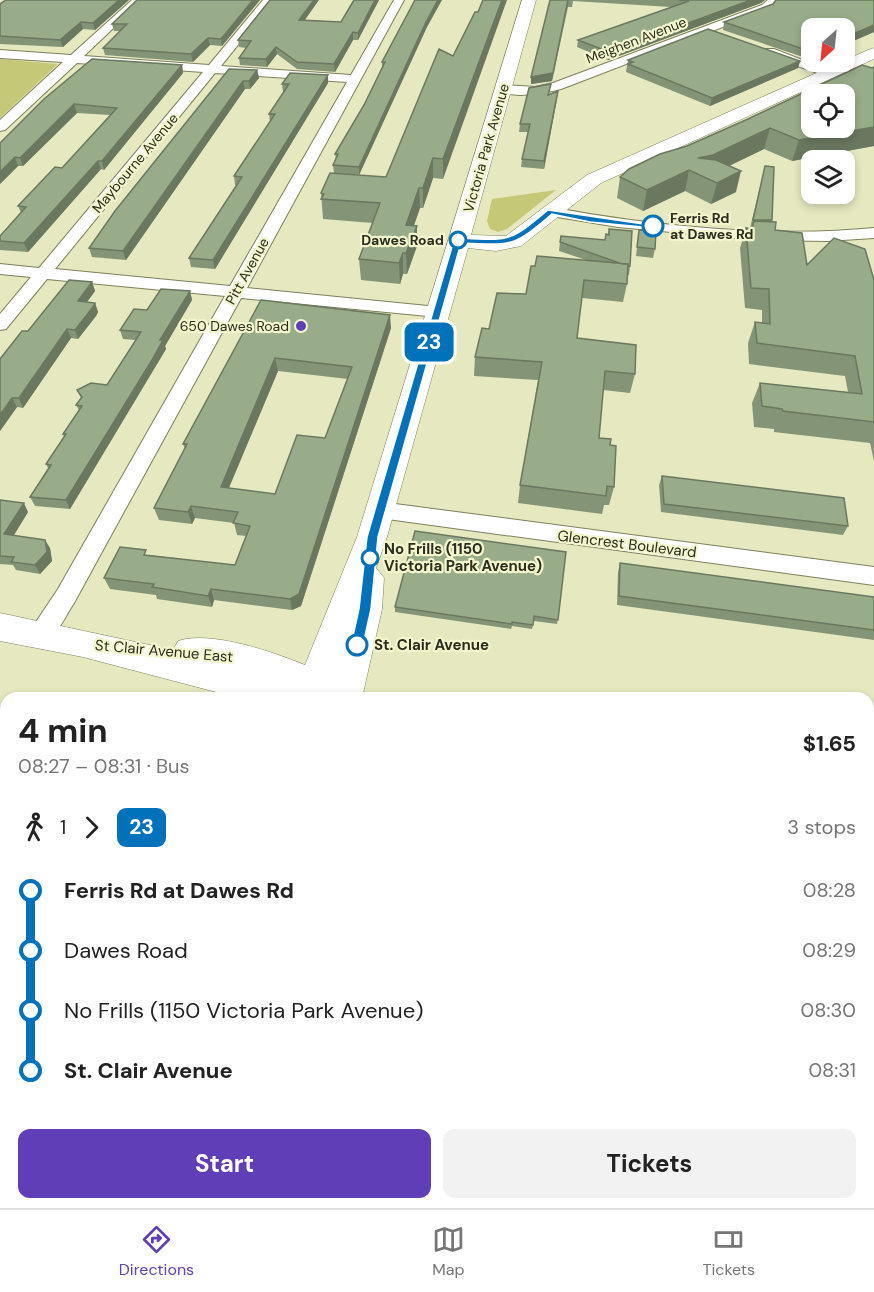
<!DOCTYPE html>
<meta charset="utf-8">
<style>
:root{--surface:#fff;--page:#f2f2f2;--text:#222;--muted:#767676;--line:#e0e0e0;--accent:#603eb7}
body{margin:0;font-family:"DM Sans",sans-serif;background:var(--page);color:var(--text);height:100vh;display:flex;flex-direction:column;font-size:22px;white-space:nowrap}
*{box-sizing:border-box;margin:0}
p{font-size:20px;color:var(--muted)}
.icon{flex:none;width:33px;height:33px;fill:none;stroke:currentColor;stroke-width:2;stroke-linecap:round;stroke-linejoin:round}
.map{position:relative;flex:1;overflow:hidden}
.sheet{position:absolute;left:0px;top:692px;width:874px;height:518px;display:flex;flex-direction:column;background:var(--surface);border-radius:18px 18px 0 0;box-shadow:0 3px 9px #0003}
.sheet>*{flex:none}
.badge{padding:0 12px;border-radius:9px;font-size:21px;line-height:39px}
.needle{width:39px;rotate:207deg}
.fabs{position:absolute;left:801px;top:18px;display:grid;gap:12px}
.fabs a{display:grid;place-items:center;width:54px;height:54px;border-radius:12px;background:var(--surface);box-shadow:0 3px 9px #0003;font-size:30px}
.map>.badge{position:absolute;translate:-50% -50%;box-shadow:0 0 0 3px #fff}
.legs{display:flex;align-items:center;gap:9px;height:66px;padding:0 18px;font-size:20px}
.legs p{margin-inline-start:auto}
.headline{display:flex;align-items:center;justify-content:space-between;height:102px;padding:0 18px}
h1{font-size:33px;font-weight:700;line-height:45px}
.button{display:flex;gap:12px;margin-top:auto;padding:12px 18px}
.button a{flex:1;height:69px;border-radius:12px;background:var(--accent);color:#fff;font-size:24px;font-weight:700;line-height:69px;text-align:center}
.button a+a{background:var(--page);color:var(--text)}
ul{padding:0 18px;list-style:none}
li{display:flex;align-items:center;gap:21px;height:60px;font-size:22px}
li i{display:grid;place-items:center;width:9px;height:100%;margin:0 8px;background:currentColor}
li i::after{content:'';width:15px;height:15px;margin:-8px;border:4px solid;border-radius:50%;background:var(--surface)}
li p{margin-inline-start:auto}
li:first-child i{background:linear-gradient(#0000 50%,currentColor 0)}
li:last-child i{background:linear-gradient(currentColor 50%,#0000 0)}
.tab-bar{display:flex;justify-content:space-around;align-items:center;height:84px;border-top:2px solid var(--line);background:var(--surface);font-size:16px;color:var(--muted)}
.tab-bar a{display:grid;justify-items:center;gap:3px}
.tab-bar .selected{color:var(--accent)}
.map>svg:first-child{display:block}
.green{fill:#c5c977}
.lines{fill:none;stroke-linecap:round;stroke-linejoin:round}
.street-casing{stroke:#7e805b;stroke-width:2}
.secondary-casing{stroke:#7e805b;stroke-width:1}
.street{fill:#fff;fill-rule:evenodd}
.secondary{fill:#fff;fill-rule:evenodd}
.wall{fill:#849476;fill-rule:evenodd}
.shaded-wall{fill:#6b7860}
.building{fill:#99ac89;stroke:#6b7860;stroke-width:1.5;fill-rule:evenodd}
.line-1{fill:#0072bc;stroke:#fff;stroke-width:1.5}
.stop-1-dot{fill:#fff;stroke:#0072bc;stroke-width:3}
.poi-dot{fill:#603eb7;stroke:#f3f6cd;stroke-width:2}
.labels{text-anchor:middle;stroke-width:4.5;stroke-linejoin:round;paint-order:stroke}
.far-street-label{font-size:14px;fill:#2c2d1e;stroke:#f3f6cd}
.far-stop-label{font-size:14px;font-weight:bold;fill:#2c2d1e;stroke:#f3f6cd;text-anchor:start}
.far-poi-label{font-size:14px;fill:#2c2d1e;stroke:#f3f6cd;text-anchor:end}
.street-label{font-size:15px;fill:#2c2d1e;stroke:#f3f6cd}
.stop-label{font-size:15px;font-weight:bold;fill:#2c2d1e;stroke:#f3f6cd;text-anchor:start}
</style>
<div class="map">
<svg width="874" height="1208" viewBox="0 0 874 1208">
<rect width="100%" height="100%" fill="#e6e8c0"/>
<path class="green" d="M0,59l58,5 -58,54z
M556,190l-49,39 -9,3 -8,-3 -3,-8 5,-22z"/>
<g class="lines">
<g class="street-casing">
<path id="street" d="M132,0h11l-59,56 125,9 54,-65h11l-53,66 130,9 43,-75h10l-157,288 191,19 9,5 -9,5 -197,-19 -167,305c-10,15 -21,45 -43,38l-3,-7 30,-45 167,-293 -178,-17 -41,50 -6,1v-16l31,-37 -31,-3v-10l39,4 164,-196 -126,-9 -72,67 -5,1v-11l63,-58 -63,-4v-8l71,5zM215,73l132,9 -117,204 -175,-17z
M768,0h11l-9,9 -209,80c-16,4 -51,11 -64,0l6,-4 32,2 18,-4 209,-78z
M766,49h8l62,24 -2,3h-8l-60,-21z
M550,207c100,19 223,31 324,21v10l-47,3 -70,-1 -139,-13 -73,-12 -3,-3z
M380,502l494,65v18l-494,-67 -8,-2 -3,-6 3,-6z
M0,1088l6,1v36l-6,-3z"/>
</g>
<g class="secondary-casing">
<path id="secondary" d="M522,0h14l-65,235 35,1 81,-61 281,-125 6,-2v11l-273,124 -80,63 -25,5 -28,-3 -81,289 -11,31 8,10 -2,31 -20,89h-123l-156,-41 -83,-16v-28l173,37 5,-9c32,-11 95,11 127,24l52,-128z
M868,907l6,1v42l-6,-1z
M147,1203h52l-1,5h-52z"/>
</g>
<use href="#street" class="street"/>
<use href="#secondary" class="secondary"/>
</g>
<path class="wall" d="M6,0h123l-34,30 -12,-1 -20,18 -63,-3v-40z
M260,0l-38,46 -12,-1 -17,17 -88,-7 -2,-7 17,-17h-6l-2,-7z
M354,0h25l-21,40h-5l-18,32 -38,-3 -20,-15 -10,13 -27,-2 -1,-7 7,-10 -7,-1 -1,-7 67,-20 36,2z
M550,0h215l-4,3 -153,57 -31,-13 1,-7 93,-33 -98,-6 -1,6h-4l-16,74 -21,3v-7z
M874,0v32l-30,13v-17h-32v32l-89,-30 1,-8 49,-18z
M426,29l-67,146 -25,-2 -1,-8 3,-6 -1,-5 29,-49 18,-37v-6z
M453,56l-10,123 -10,-1 -10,30h-3l-6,17 3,1v20l-10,28h-4l-3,10 -39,-4 -2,-21 14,-36 -50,-4 -2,-26 65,-16z
M628,60l172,1 -2,7 -88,38 -84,-34z
M182,65l1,8 -79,97 -3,-1 -73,83 -28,-2v-14l21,-23 -3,-7 44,-38 48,-53 -33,-2 -54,53h-5l-18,18 44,-85z
M874,67v79l-82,15 -28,-12 -35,17 7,26 -25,12 -26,-13 -42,20 -26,-13 3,-21 67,-31z
M229,69l28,1 2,8 -9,11h-5l-119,171 -34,-3 -3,-9z
M328,75v8l-113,186 -24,-2 -2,-9 48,-73h-2l-1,-9 36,-54 -1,-8 15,-22h-1l-1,-8z
M558,91l-14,78 -23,-2 1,-8 6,-27h-9l1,-8 29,-29z
M765,166l7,54v2l3,8 32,35 67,15v181l-4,-18 -96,-11v-3l-20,-2 -2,-24 8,-20 88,9 -3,-16 -96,-12 -1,-21 7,-21 7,1v-13l-17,-2 -5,-60 6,-20h4z
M609,229l21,37 -1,9h-1l-1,9 -4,18 -41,-4 -5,40 58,36 -5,19 -27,-3 -4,48 11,7 4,42 -5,18h-5l-2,9 -84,-11 2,-18 18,-105 -64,-4 1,-19 14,-28 37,-35 9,-28 51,-6 -27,-9 1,-9 45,-2 3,-5z
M639,230l16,19 -2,9 -17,-2z
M92,282l3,9 -8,11 8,1 3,9 -2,4 -18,23 -7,-1 -48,70 -6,-1 -17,24v-72l28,-28z
M190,291l2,9 -27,46 1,3 -96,160 -35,-3 -5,-9 18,-29 -2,-4 18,-27 -1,-3 16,-24 -3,-5 5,-7 -4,-8 30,-5 29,-45 -13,-1 -3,-9 27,-20z
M261,300l130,28 -90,278 -9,4 -78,-10 -2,7 -55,-8 -1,-4 -46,-6 -6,-11 44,-23 87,10 11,-29 -9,-1 -3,-12 -39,-5 -3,6 -33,-4 -5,-12 31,-59 -2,-5zM278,371l70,8 -23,59 -50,56 -46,-6z
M662,476l186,50 -5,9 -182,-23 -2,-27z
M0,500l28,12 -14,23 36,13 2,13 -12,13 -24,-4 -3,-5 -13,-1z
M566,552l-9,72 -23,-3 -2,8 -20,-3 -1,3 -116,-17v-5z
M620,563l254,34v43l-257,-35 1,-33z
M0,711l6,1v103l-6,-1z
M868,731l6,1v98l-6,-1z
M0,951l6,1v104l-6,-2z
M868,985l6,1v95l-6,-1z"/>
<path class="shaded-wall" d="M119,0h10l-34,30 -2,-7z
M253,0h7l-38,46 -1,-7z
M314,0h5l-19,27 -1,-7z
M375,0h4l-21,40v-7z
M438,0h4l-16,29 -67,146v-8l67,-145z
M502,0h5l-64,179v-20z
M568,0l-16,81 -21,3v-7z
M751,0h14l-4,3 -153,57 1,-8z
M81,22l2,7 -20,18 -3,-7z
M874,25v7l-30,13v-7z
M353,32v8l-18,32 -1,-8z
M208,38l2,7 -17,17 -2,-8z
M276,47l1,7 -10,13 -1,-8z
M800,61l-2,7 -88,38 2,-8z
M182,65l1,8 -79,97 -2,-9z
M257,70l2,8 -9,11 -1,-8z
M328,75v8l-113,186 -2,-9z
M243,81l2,8 -119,171 -3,-9z
M558,91l-1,8 -13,70v-8z
M74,104l3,9 -54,53 -3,-8z
M874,127v19l-82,15 7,-21z
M770,128l-6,21 -56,27 -10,-18z
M15,157l3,9 -18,18v-12z
M433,158v20l-10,30v-20z
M98,161l3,8 -73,83 -4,-9z
M689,170l-4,21 -42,20 4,-21z
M741,171l-5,21 -25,12 6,-21z
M419,188l1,20 -13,37 -1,-20z
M417,226v20l-10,28 -1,-21z
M403,253v21l-3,10 -1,-21z
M92,282l3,9 -14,19 -3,-9z
M190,291l2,9 -27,46 1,3 -96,160 -4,-9 94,-160z
M95,303l3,9 -2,4 -18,23 -3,-9z
M390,315l1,13 -90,278 -9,4 -2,-11z
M67,329l4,9 -48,70 -4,-10z
M275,358l3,13 -54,128 -3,-12z
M12,398l5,9 -17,24v-16z
M24,503l4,9 -19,31 -5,-9z
M191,506l4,12 -3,6 -4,-12z
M45,540l5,8 2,13 -12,13 -5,-9z
M211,589l3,11 -2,7 -4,-11z
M52,1203h11l-1,5h-12z"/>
<path class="building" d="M6,0h113l-26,23 -12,-1 -21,18 -60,-4v-32z
M137,0h116l-32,39 -13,-1 -17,16 -88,-6 24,-24h-15z
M270,0h44l-15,20 42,2 13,-22h21l-17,33 -5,-1 -19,32 -37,-2 -21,-15 -10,12 -27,-1 12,-17 -13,-1z
M415,0h23l-12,22 -67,145 -26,-2 5,-11h-3l29,-49 21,-43h-3z
M483,0h19l-59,159 -10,-1 -10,30h-4l-13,37 11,1 -11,27h-3l-4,10 -40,-4 21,-56 -59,-4 3,-5 -3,-1 9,-20 56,4 53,-128 14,7 22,-44h3z
M550,0h18l-15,73 -22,4z
M679,0h72l-142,52 -31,-12 111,-39z
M776,0h98v25l-30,13v-10h-32v24l-88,-30 49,-18z
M708,29l92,32 -88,37 -84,-34 5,-2 -5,-2z
M92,59l90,6 -80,96h-4l-74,82 -24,-2v-5l26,-29 -8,-1 37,-39 7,1 55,-60 -43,-4 -54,54 -5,-1 -15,15v-29l44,-44z
M862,65l10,3 2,-1v60l-75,13 -29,-12 -57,27 -15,3 18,2 25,11 -24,12 -28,-13 -42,20 -27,-13 9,-8 31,-15 27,-8 61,-27zM812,94h32v34h-32z
M229,69l28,1 -8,11h-6l-120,170 -34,-3 26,-37z
M290,73l38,2 -115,185 -24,-2 53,-81 -8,-1 41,-62h-6l20,-30h-7z
M551,84l-3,11 10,-4 -14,70 -22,-2 8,-35h-10l9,-36z
M765,166l9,1 -2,53h-19z
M754,221l22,1 -1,8 27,3 5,32 27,-27 31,11 9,31v142l-91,-11 -1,-2 -20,-3 -2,-23 102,11 -7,-38 -98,-13 -2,-21 15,2 -1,-35 -18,-1 -5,-60 6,1z
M609,229l23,2 -2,35h-2v-2h-6l-62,-22 1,-6 44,4 1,-6 3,1z
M639,230l17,1 -1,18 -18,-2z
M537,256l91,8 -1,20 -43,-4 -7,58 59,7 -1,29 -30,-3 -6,67 12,1 -1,6 6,1 -2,41 -7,-1 -1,10 -86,-11 22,-123 -67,-5 7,-29 7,1 8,-36 29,1 5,-28h4z
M69,280l23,2 -14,19 17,2 -2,4 -18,23 -8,-1 -48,69h-7l-12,17v-56l22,-28h6z
M161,289l29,2 -30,49h3l-11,20 -86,140 -36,-3 21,-32 -5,-1 20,-30h-3l19,-28 -6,-1 6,-8 -5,-7 14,-7 16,2 34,-53 -21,-2 14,-21 13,1z
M261,300l129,15 -91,279 -9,5 -79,-10 -3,7 -56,-9 2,-3 -50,-6 16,-31 26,3 -2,5 91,10 15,-39 -17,-3 5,-11 -47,-6 -3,6 -34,-4 33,-64h-4zM275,358l77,9 -27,71 -28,-3 -22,59 -54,-7z
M662,476l182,22 4,28 -184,-22z
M0,500l24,3 -20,31 41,6 2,12 -12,13 -24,-3 3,-5 -14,-1z
M415,531l151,21 -8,68 -24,-4 -1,9 -21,-3v2l-117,-17z
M620,563l254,34v33l-255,-34z
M0,711l6,1v94l-6,-1z
M868,731l6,1v86l-6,-1z
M0,951l6,1v100l-6,-1z
M868,985l6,1v90l-6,-1z
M2,1125l4,1v77h46l-2,5h-50v-79z
M285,1203h53l-1,5h-53z
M406,1203h186l-1,2 12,3h-198z"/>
<path class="line-1" d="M548,210l109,16 -4,2 -63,-6 -38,-8c-40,34 -39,31 -91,29l-83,294 -7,72 -8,36 -2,4h-8l-2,-4 8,-36 8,-72 87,-297 4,-2c52,2 49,6 90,-28z"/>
<g class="stop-1-dot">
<circle cx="653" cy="226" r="10"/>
<circle cx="458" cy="240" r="8"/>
<circle cx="370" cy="558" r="8"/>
<circle cx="357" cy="645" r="10"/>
</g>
<circle class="poi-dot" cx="301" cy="326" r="6"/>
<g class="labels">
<g class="far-street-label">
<text transform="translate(636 40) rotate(-21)" y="5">Meighen Avenue</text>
<text transform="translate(486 148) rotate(-74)" y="5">Victoria Park Avenue</text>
<text transform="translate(135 163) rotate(-50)" y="5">Maybourne Avenue</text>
<text transform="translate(247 271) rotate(-61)" y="5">Pitt Avenue</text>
</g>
<g class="far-stop-label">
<text x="670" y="223">Ferris Rd<tspan x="670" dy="16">at Dawes Rd</tspan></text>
<text x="444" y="245" text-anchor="end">Dawes Road</text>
</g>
<g class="far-poi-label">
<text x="289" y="331">650 Dawes Road</text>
</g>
<g class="street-label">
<text transform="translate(627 544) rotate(7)" y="5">Glencrest Boulevard</text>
<text transform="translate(164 651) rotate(5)" y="5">St Clair Avenue East</text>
</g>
<g class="stop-label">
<text x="384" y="554">No Frills (1150<tspan x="384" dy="17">Victoria Park Avenue)</tspan></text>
<text x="374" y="650">St. Clair Avenue</text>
</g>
</g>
</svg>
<div class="fabs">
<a><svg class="needle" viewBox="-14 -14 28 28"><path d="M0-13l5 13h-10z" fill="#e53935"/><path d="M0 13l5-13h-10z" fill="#767676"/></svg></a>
<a><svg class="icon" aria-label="locate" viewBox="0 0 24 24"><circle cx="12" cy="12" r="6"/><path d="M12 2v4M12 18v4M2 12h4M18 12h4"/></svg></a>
<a><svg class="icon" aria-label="layers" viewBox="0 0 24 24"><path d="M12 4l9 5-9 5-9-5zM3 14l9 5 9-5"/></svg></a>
</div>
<b class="badge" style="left:429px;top:342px;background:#0072bc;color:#fff">23</b>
<section class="sheet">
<div class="headline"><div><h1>4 min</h1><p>08:27 – 08:31 · Bus</p></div><b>$1.65</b></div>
<div class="legs"><svg class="icon" aria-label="walk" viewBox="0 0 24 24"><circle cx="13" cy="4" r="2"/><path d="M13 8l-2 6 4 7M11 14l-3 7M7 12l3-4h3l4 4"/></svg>1<svg class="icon" aria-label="forward" viewBox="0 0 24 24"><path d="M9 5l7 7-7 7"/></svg><b class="badge" style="background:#0072bc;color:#fff">23</b><p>3 stops</p></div>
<ul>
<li><i style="color:#0072bc"></i><b>Ferris Rd at Dawes Rd</b><p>08:28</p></li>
<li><i style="color:#0072bc"></i><span>Dawes Road</span><p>08:29</p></li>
<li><i style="color:#0072bc"></i><span>No Frills (1150 Victoria Park Avenue)</span><p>08:30</p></li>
<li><i style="color:#0072bc"></i><b>St. Clair Avenue</b><p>08:31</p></li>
</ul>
<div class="button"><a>Start</a><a>Tickets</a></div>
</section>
</div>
<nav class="tab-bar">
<a class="selected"><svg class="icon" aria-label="directions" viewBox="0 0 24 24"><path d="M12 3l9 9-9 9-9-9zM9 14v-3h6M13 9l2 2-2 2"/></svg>Directions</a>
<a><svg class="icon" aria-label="map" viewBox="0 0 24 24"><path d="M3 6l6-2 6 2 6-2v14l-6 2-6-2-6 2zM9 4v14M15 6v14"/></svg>Map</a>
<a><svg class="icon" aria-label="tickets" viewBox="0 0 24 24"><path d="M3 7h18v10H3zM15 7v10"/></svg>Tickets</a>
</nav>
